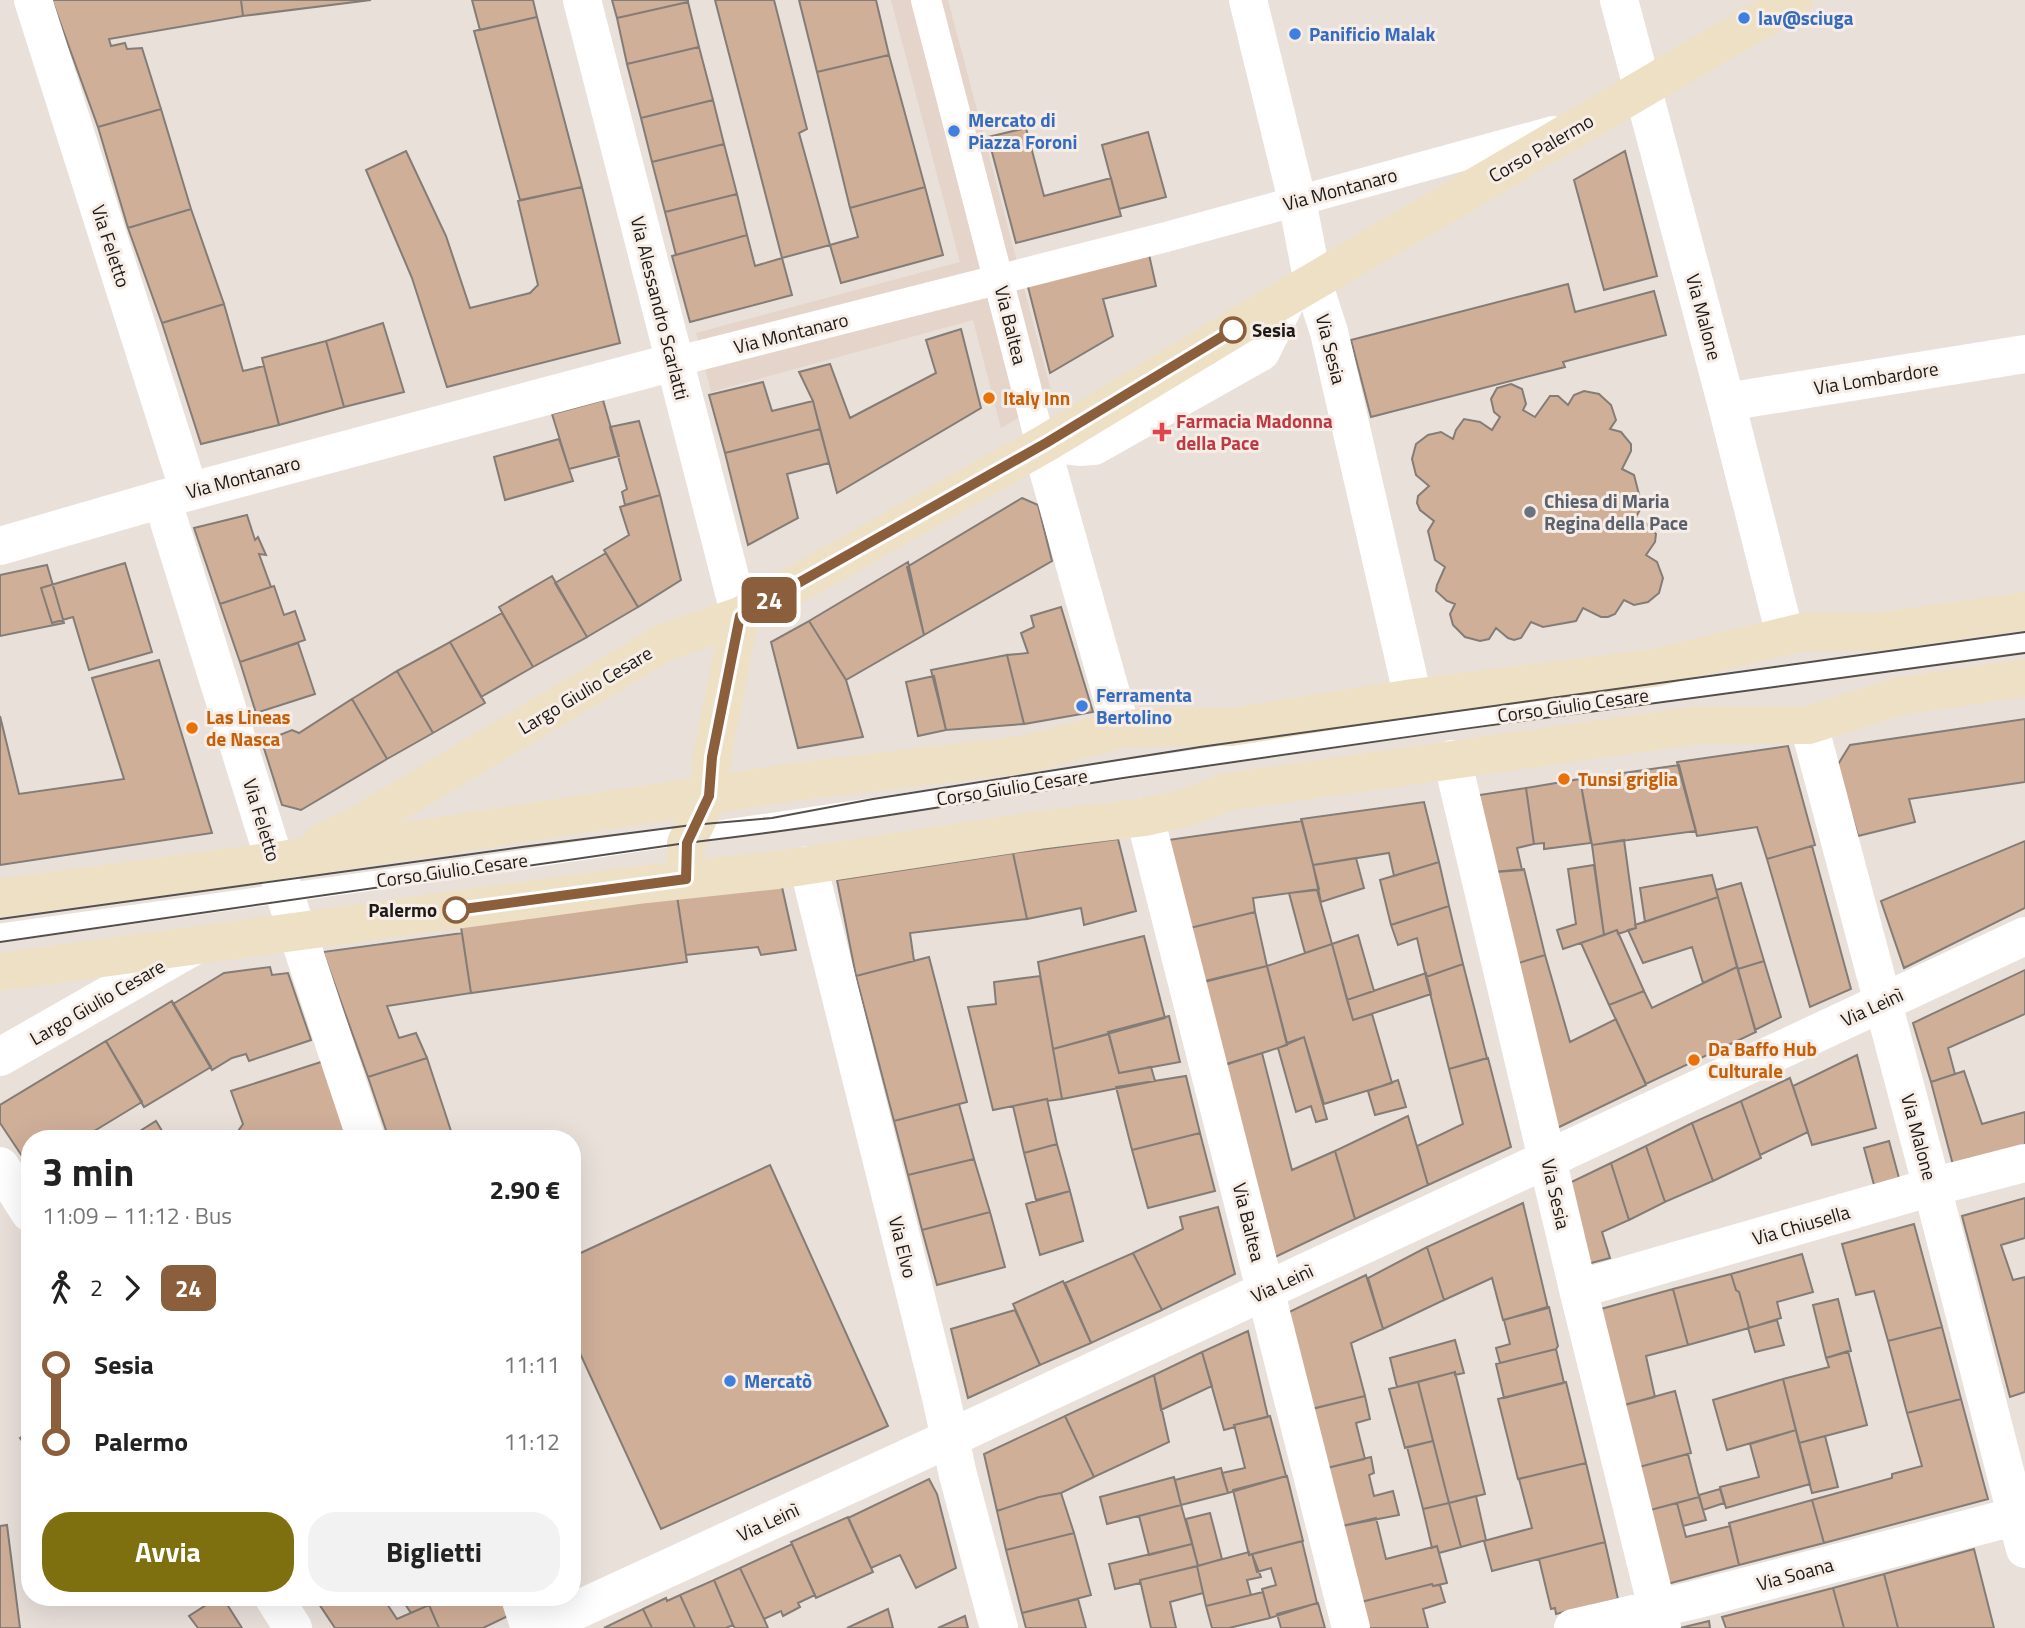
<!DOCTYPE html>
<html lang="it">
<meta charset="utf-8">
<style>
:root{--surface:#fff;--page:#f2f2f2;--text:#222;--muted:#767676;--accent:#7e700f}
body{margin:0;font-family:"Titillium Web",sans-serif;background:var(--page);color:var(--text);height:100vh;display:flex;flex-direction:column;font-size:26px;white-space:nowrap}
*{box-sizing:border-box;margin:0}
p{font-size:23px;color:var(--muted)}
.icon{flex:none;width:38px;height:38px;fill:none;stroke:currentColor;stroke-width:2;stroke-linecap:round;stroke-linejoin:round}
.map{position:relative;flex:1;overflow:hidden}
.side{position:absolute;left:21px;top:1130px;width:560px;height:476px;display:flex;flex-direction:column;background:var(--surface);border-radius:28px;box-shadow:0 7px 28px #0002}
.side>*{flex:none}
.badge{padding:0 14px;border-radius:10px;font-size:24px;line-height:46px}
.map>.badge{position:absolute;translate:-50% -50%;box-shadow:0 0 0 4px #fff}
.legs{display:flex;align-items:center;gap:10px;height:77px;padding:0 21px;font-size:23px}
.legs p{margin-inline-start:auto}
.headline{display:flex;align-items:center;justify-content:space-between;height:119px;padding:0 21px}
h1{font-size:38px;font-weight:700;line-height:52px}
.action{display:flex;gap:14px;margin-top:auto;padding:14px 21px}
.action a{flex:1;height:80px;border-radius:28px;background:var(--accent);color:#fff;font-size:28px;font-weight:700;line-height:80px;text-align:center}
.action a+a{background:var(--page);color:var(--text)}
ul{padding:0 21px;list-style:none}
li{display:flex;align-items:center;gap:24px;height:77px;font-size:26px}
li i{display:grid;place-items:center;width:10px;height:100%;margin:0 9px;background:currentColor}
li i::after{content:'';width:18px;height:18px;margin:-9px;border:5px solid;border-radius:50%;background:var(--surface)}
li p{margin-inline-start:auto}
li:first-child i{background:linear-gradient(#0000 50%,currentColor 0)}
li:last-child i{background:linear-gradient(currentColor 50%,#0000 0)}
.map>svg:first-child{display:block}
.built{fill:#e4d4c9}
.building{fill:#d0af99;stroke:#847c76;stroke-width:2}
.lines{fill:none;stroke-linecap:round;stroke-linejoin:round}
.service{stroke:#fff;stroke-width:19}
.pedestrian{stroke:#fff;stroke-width:30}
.minor{stroke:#fff;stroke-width:38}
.tertiary{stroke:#fff;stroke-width:38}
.secondary{stroke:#eee0c5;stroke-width:38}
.tram{stroke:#544f4b;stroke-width:2}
.line-1-casing{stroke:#fff;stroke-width:16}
.line-1{stroke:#8b5e3c;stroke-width:10}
.shop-dot{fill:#3f7fe0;stroke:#f7ede7;stroke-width:2.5}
.stop-1-dot{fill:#fff;stroke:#8b5e3c;stroke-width:3.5}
.food-dot{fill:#e8710a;stroke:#f7ede7;stroke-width:2.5}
.health-dot{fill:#e0444e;stroke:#f7ede7;stroke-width:2.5}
.worship-dot{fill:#6b7280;stroke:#f7ede7;stroke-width:2.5}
.labels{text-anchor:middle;stroke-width:6;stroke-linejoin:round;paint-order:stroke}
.shop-label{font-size:19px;font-weight:bold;fill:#366cbe;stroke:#f7ede7;text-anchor:start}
.street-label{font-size:19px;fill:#1c1916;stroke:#f7ede7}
.stop-label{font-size:19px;font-weight:bold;fill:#1c1916;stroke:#f7ede7;text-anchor:start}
.food-label{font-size:19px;font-weight:bold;fill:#c56008;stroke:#f7ede7;text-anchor:start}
.health-label{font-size:19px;font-weight:bold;fill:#be3a42;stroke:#f7ede7;text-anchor:start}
.worship-label{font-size:19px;font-weight:bold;fill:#5b616d;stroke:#f7ede7;text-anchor:start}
</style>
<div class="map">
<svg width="2025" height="1628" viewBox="0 0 2025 1628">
<rect width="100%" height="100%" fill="#e9e0da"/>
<path class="built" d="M891,0h57l105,398 -52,30 -28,-108 -262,72 -15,-59 264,-71z"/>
<path class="building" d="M52,0h189l2,16 -134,23 2,7 14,-3 2,6 15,-1 19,61 -63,18z
M241,0h130l-128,16z
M472,0h61l4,17 -57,13z
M612,0h76v2l-71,16z
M715,0h59l33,129 -8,4 31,112 -48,13z
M799,0h77l13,55 -72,17z
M688,2l11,45 -72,17 -10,-46z
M537,17l45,170 -62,13 -46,-169z
M699,47l14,53 -72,18 -14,-54z
M889,55l36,132 -75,21 -33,-136z
M713,100l11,44 -72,18 -11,-44z
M161,109l30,100 -63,19 -30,-101z
M1026,128l18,68 67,-18 10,38 -105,27 -28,-106z
M1148,132l18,65 -47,12 -17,-64z
M724,144l13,50 -72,18 -13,-50z
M406,151l40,85 24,72 60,-15 8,-8 -20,-84 64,-14 38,156 -173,44 -35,-109 -46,-108z
M1625,151l32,125 -53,14 -30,-110z
M925,187l18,68 -102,28 -11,-38 28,-8 -8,-29z
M737,194l10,41 -71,20 -11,-43z
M191,209l33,95 -62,19 -34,-95z
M747,235l8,31 27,-8 10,37 -102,27 -18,-66z
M1148,250l8,36 -53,13 10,37 -63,37 -24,-94z
M1568,284l7,28 79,-21 12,44 -103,27 2,5 -194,50 -20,-77z
M224,304l19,67 21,-5 15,59 -78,19 -39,-121z
M383,323l21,69 -60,15 -18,-66z
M961,329l20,79 -144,85 -24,-92 -14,-29 31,-8 20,54 86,-45 -10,-33z
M326,341l18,66 -65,18 -17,-67z
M763,382l9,29 41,-10 7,28 -95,24 -16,-58z
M1511,384l11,5 4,15 -3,6 12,7 15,-21h8l10,9 6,-10 10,-4 15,3 12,11 5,15 -6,9 11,3 10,12v7l-9,18 12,6 8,31 -6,11 11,7 9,10 -1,8 -9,13 11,7 6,16 -4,15 -11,9 -14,3 -10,-5 -9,14 -7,3h-7l-18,-9 -7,13 -33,6 -12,-5 -10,16 -7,2 -6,-2 -12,-10 -7,11 -9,2 -15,-4 -12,-12 -3,-11 5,-10 -8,-3 -11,-10 1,-6 8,-18 -10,-7 -7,-29 6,-10 -14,-11 -3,-7 1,-7 11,-10 -13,-11 -4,-16 4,-15 12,-9 13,-3 12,7 3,-9 8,-11 16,3 12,8 8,-13 -6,-5 -3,-13 6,-11z
M603,400l16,56 -50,13 -17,-55z
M639,421l21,74 -35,10 -3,-13 5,-3 -17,-62z
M820,429l9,34 -42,11 11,44 -50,27 -23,-92z
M559,439l14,42 -68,19 -11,-43z
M660,495l21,85 -43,27 -34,-57 25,-15 -9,-28z
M1022,498l16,7 14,56 -128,74 -17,-68z
M247,515l8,25 3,-3 8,18 -7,-1 12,33 -51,17 -26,-76z
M606,553l32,54 -51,30 -32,-54z
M908,562l16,73 -78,45 -37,-59z
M125,563l27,89 -63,18 -16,-53 -21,6 -11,-35z
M47,565l17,58 -64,13v-61z
M552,576l35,61 -54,30 -34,-60z
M274,586l10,29 11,-4 10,29 -65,22 -20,-58z
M1061,607l32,105 -69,12 -17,-69 21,-2 -7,-20 13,-6 -3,-11z
M502,613l31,54 -52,30 -31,-55z
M809,621l37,59 17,57 -65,11 -27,-106z
M450,642l35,61 -52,30 -36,-62z
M298,643l17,51 -59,19 -16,-51z
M1007,655l17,69 -78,6 -15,-60z
M159,660l53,173 -212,32v-149l19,78 105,-15 -32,-101z
M397,671l36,62 -46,26 -35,-60z
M934,676l12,54 -28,6 -12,-54z
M352,699l35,60 -86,51 -19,-5 -20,-63 30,-12 7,3z
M2025,719v63l-116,17 6,23 -57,14 -21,-70 13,-21z
M1788,746l27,99 -48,14 -10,-32 -60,9 -20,-74z
M1679,765l17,66 -104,14 -12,-66z
M1580,779l11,64 -47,6v-6l-10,1 -8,-56z
M1526,788l8,56 -17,4 5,22 -39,3 -17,-76z
M1424,802l15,60 -45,14 -5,-23 -76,12 -12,-46z
M1302,821l17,68 -66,9 2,14 -65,16 -22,-88z
M1118,839l18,72 -52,14 -3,-17 -54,11 -14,-66z
M1624,840l12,88 -18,6 -1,-4 -13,5 -12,-90z
M2025,841v67l-121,60 -23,-67z
M1812,846l39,143 -41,18 -43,-148z
M1013,853l14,66 -117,14 4,28 -58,15 -19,-96z
M1356,858l8,30 -43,14 -8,-37z
M1439,862l10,44 -58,19 -11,-45z
M1594,865l10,70 -41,14 -6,-19 19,-6 -8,-55z
M1524,869l21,86 -40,12 -22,-94z
M1712,875l6,22 -73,25 -5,-34z
M780,878l16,72 -35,5 -3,-8 -72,8 -9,-59z
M1741,883l23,78 -26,8 -22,-79z
M1317,890l15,54 -27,9 -16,-60z
M677,896l10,66 -216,31 -10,-66z
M1718,897l19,70 -34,16 -11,-36 -49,16 -15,-33 8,-2 -1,-3z
M1449,906l14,58 -37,13 -9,-39 -19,7 -7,-20z
M1255,912l12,54 -63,16 -14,-54z
M1617,930l27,61 -35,14 -28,-62z
M462,933l9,60 -84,13 12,32 17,-5 11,25 -59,19 -45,-125z
M1358,935l16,56 -27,9 -15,-56z
M1144,936l21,82 -112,31 -15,-87z
M1332,944l21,76 19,-6 20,69 -68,21 -20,-67 -17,6 -20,-77z
M1545,955l25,87 46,-23 30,66 -95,46 -46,-164z
M929,957l38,145 -73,19 -38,-145z
M1764,961l17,56 -26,13 -17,-61z
M1463,964l24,94 -38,11 -23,-92z
M1267,966l20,79 -65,21 -21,-84z
M270,967l2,8 16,-2 23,67 -62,21 -3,-7 -14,4 -20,12 -39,-66 51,-31z
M1737,967l19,65 -110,52 -37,-79 35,-14 8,17z
M2025,970v44l-77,34 7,26 -24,8 -18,-59z
M1426,973l5,21 -78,26 -6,-20z
M1040,976l22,123 -14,2 -1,-2 -54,11 -25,-103 28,-3 -2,-22z
M172,1001l39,66 -67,40 -38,-66z
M1169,1016l11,46 -61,11 -11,-41z
M1109,1034l10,39 32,-6 4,14 -93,18 -9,-50z
M1304,1037l23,82 -11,3 -5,-16 -15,6 -18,-64z
M106,1041l36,61 -61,37h-51v29l-30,-45v-18z
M1262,1053l30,117 43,-19 20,68 -82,39 -50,-193z
M1857,1055l19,73 -64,17 -19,-59z
M427,1058l24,73 -25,8h-37l-21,-62z
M1488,1058l23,89 -83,38 -11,-39 46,-22 -14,-55z
M324,1061l26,78h-127l13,-5 7,-10 -12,-33z
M1964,1071l18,53 43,-12v33l-72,20 -22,-83z
M1186,1076l14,57 -68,17 -16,-63z
M1790,1078l18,54 -48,23 -19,-54z
M1398,1080l8,27 -31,8 -7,-24z
M1047,1099l10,45 -33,9 -11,-47z
M1741,1101l20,57 -48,23 -21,-58z
M959,1104l15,55 -66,16 -14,-54z
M1408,1116l20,69 -73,34 -20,-68z
M156,1121l11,18h-33l-2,-3z
M1692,1123l21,58 -48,21 -19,-56z
M1200,1133l15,58 -67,17 -16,-58z
M1889,1141l10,37 -25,7 -10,-37z
M1057,1144l13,47 -34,9 -12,-47z
M1646,1146l19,56 -36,18 -18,-57z
M974,1159l16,53 -68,18 -14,-55z
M1611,1163l18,57 -27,12 8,26 -30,8 -19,-79z
M770,1165l118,261 -227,103 -89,-193v-79z
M1070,1191l13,50 -43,14 -14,-51z
M2025,1198v40l-24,7 12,35 12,-3v115l-15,5 -48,-181z
M1523,1203l25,105 -45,12 -11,-42 -48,22 -17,-53z
M1218,1207l17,67 -73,36 -29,-57 50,-24 -3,-12z
M990,1212l15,55 -68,18 -15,-55z
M1914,1224l28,103 -54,14 -14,-50 -18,4 -14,-51z
M1427,1247l17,53 -61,29 -15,-51z
M1133,1253l29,57 -71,33 -26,-60z
M1802,1254l11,38 -36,10 4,16 -32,10 -10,-36 -3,-2 -5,-16z
M1731,1274l5,16 3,2 10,36 -61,17 -15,-56z
M1366,1275l17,54 -32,14 14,53 -54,13 -24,-96z
M1063,1281l28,62 -51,22 -27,-61z
M1673,1289l15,56 -42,11 9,41 -42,11 -23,-96z
M1838,1299l13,52 -25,7 -13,-53z
M1547,1307h2l9,39 -2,3 -56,14 -4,-15 14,-4 -6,-24z
M1015,1310l25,55 -72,33 -17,-69z
M1777,1320l7,25 -29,7 -7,-24z
M1942,1327l19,72 -54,14 -19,-72z
M1248,1331l20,86 -34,8 1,2 -11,3 -22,-78z
M1455,1340l9,33 -9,2v-3l-58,15 -7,-29z
M1556,1349l8,34 -60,15 -8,-34z
M1848,1351l19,74 -68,18 -16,-64 46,-12 -3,-9z
M1202,1352l10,34 -51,24 -7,-35z
M1455,1372l30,122 -36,9 -31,-121z
M1154,1375l15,67 -75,35 -29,-61z
M1783,1379l13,51 -69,20 -14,-50z
M1418,1382l15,59 -28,7 -16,-59z
M1566,1382l20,81 -68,16 -20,-80z
M1675,1391l16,62 -63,17 -15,-62z
M1365,1396l5,23 -14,4 9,36 -38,9 -15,-59z
M1961,1399l27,100 -164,44 -12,-43 80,-22v-4l30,-8 -15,-53z
M1065,1416l29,61 -33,16 -22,4 -42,14 -13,-57z
M1270,1416l16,60 -58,17 -6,-20 23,-5 -11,-43z
M1796,1430l14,54 -84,24 -6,-21 39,-10 -9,-33z
M30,1431v21l-10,-14z
M1825,1436l13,51 -26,6 -13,-50z
M1433,1441l16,62 -26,6 -16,-62z
M1688,1454l11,43 -60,16 -11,-43z
M1371,1457l3,16 -5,2 5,21 19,-5 6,24 -57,11 -15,-58z
M1586,1463l19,79 -113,29 -8,-30 48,-13 -13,-49z
M1221,1468l7,25 -47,12 -6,-25z
M1287,1476l16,65 -54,14 -16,-65z
M1174,1477l7,28 -74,19 -7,-27z
M929,1479l8,15 19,74 -40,20 -16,-33 -29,13 -23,-50z
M1720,1489l4,14 -21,7 -4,-15z
M1061,1493l13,40 -68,17 -9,-39 42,-14z
M1476,1496l10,44 -25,7 -12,-44z
M1699,1497l7,23 -23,6 -6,-23z
M1812,1500l12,43 -85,22 -10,-42z
M1449,1503l12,44 -22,6 -2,-7 -5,2 -9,-39z
M1677,1503l9,34 44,-11 9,39 -83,22 -17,-74z
M1181,1505l11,39 -43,11 -10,-39z
M1210,1513l12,46 -24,7 -12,-47z
M848,1517l25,55 -57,26 -25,-56z
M1376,1518l10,41 51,-13 10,37 -14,3 -1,-2 -71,18 -19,-76z
M7,1525l13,103h-20v-102z
M1074,1533l17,62 -69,18 -16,-63z
M1302,1541l15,62 -47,15 -8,-29 14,-4 -5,-17 -14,4 -5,-18z
M1605,1542l13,57 -62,15 -1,-6 -4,1 -12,-50z
M792,1544l23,51 -17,8 2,4 -17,9 -2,-5 -17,8 -24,-51z
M1192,1544l6,22 -58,14v3l-25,6 -6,-25z
M1974,1549l20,79h-96l-14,-54z
M1249,1552v3l3,-1 9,23 -14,3 4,15 -45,11 -9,-40z
M1197,1566l6,27 -33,9 6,26h-25l-11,-48z
M740,1568l24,51 4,9h-33l-2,-3 -19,-45z
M1884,1574l14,54h-54l-11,-40z
M714,1580l19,45 -7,3h-31l-15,-33z
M1432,1584l1,2 7,-1 5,17 -22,7 5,19h-61l-6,-26z
M1833,1588l11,40h-118l-4,-11z
M1263,1592l7,26 -41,10h-17l-6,-22z
M680,1595l15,33h-43l-9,-19 23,-11 1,3z
M217,1598h6l19,30h-44l-9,-12z
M328,1598h55l14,21 32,-14 10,23h-104l-16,-24z
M401,1598h24l4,7 -18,8z
M444,1598h58l6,18 -25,12h-44l-10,-23z
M1078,1599l8,29h-60l-4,-15z
M1318,1603l7,25h-44l-4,-14z
M643,1609l9,19h-48z
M888,1609l5,19h-46z
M965,1616l3,12h-30z
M1709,1621l1,7h-30z"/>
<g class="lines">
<path class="service" d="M0,933l485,-68 839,-125 701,-98"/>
<path class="pedestrian" d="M926,0l115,445
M674,362l492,-125 387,-106"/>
<path class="minor" d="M33,0l156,491
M582,0l158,616
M1248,0l49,200 16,83 16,49 84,366
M1619,0l107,402 59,233
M1726,402l299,-48
M1046,443l33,4 15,-1 167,-94 27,-55
M1041,445l80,284
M162,499l125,402 79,238
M0,546l162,-47 512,-137
M1809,725l123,462 93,362
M1452,759l126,530 84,339
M1145,817l206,811
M808,865l132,528 18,82 41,153
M0,1166l30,47
M1578,1289l354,-102 93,-24
M274,1598l19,30
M520,1598l10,30
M538,1628l378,-174 1109,-518
M1573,1628l121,-28 323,-84"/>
<path class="tertiary" d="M0,1057l194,-111"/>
<path class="secondary" d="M321,843l39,-19 305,-182 75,-26 306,-173 226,-137 522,-306
M686,879v-36l23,-47 3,-39 28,-141
M0,898l275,-37 519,-79 233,-28 94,-25 45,-2h65l182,-29 241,-30 149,-36h72l150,-21
M0,972l646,-88 131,-14 262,-40 106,-13 40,-9 42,-16 472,-67h110l91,-29 125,-18"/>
<path class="tram" d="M0,919l522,-72 170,-22 80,-7 101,-19 327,-52 825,-115
M0,942l686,-99c149,-17 296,-43 444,-66 298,-44 596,-85 895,-124"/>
</g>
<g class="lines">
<g class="line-1-casing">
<path id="line-1" d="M456,910l230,-31 1,-36 22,-47 3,-39 28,-141 306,-173 187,-113"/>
</g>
<use href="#line-1" class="line-1"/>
</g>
<g class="shop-dot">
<circle cx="1744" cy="18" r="7"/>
<circle cx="1295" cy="34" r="7"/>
<circle cx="954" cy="131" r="7"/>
<circle cx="1082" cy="706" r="7"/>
<circle cx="730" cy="1381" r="7"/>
</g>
<g class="stop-1-dot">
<circle cx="1233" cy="330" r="12"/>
<circle cx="456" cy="910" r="12"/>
</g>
<g class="food-dot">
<circle cx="989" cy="398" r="7"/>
<circle cx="192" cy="728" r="7"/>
<circle cx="1564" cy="779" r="7"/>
<circle cx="1694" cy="1060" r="7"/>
</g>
<path class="health-dot" d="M1158.5 421.5h7v7h7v7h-7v7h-7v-7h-7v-7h7z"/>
<circle class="worship-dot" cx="1530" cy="512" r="7"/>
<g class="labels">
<g class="shop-label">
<text x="1758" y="25">lav@sciuga</text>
<text x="1309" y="41">Panificio Malak</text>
<text x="968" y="127">Mercato di<tspan x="968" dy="22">Piazza Foroni</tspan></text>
<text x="1096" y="702">Ferramenta<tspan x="1096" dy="22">Bertolino</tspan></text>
<text x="744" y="1388">Mercatò</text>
</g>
<g class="street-label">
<text transform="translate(1541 148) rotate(-30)" y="7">Corso Palermo</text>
<text transform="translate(1340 189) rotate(-15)" y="7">Via Montanaro</text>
<text transform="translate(111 246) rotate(72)" y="7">Via Feletto</text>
<text transform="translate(660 308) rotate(76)" y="7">Via Alessandro Scarlatti</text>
<text transform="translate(1704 317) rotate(75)" y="7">Via Malone</text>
<text transform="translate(1011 325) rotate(76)" y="7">Via Baltea</text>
<text transform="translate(791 333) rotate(-14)" y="7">Via Montanaro</text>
<text transform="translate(1331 349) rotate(76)" y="7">Via Sesia</text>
<text transform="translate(1876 378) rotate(-9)" y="7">Via Lombardore</text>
<text transform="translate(243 477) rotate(-15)" y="7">Via Montanaro</text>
<text transform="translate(585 690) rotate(-31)" y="7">Largo Giulio Cesare</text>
<text transform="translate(1573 705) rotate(-8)" y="7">Corso Giulio Cesare</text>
<text transform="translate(1012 787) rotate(-9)" y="7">Corso Giulio Cesare</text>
<text transform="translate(262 820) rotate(73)" y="7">Via Feletto</text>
<text transform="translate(452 870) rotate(-8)" y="7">Corso Giulio Cesare</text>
<text transform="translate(97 1002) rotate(-30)" y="7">Largo Giulio Cesare</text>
<text transform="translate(1872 1007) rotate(-25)" y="7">Via Leinì</text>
<text transform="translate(1919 1137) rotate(75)" y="7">Via Malone</text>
<text transform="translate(1556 1194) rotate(77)" y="7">Via Sesia</text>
<text transform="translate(1249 1222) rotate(76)" y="7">Via Baltea</text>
<text transform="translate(1801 1225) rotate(-16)" y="7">Via Chiusella</text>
<text transform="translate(903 1247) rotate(76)" y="7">Via Elvo</text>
<text transform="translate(1282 1283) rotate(-25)" y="7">Via Leinì</text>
<text transform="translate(768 1522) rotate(-25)" y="7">Via Leinì</text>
<text transform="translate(1795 1574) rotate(-15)" y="7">Via Soana</text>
</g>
<g class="stop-label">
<text x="1252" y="337">Sesia</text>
<text x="437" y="917" text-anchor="end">Palermo</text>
</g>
<g class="food-label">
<text x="1003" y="405">Italy Inn</text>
<text x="206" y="724">Las Lineas<tspan x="206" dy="22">de Nasca</tspan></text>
<text x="1578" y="786">Tunsi griglia</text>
<text x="1708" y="1056">Da Baffo Hub<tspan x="1708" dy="22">Culturale</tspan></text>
</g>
<g class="health-label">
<text x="1176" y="428">Farmacia Madonna<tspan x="1176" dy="22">della Pace</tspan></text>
</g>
<g class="worship-label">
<text x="1544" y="508">Chiesa di Maria<tspan x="1544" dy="22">Regina della Pace</tspan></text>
</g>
</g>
</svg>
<b class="badge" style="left:769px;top:600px;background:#8b5e3c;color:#fff">24</b>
<section class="side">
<div class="headline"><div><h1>3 min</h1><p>11:09 – 11:12 · Bus</p></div><b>2.90 €</b></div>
<div class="legs"><svg class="icon" aria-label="walk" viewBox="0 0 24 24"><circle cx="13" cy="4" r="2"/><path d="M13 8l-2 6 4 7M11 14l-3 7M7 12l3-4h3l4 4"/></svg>2<svg class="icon" aria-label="forward" viewBox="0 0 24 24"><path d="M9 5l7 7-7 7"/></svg><b class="badge" style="background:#8b5e3c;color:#fff">24</b></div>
<ul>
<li><i style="color:#8b5e3c"></i><b>Sesia</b><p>11:11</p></li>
<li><i style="color:#8b5e3c"></i><b>Palermo</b><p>11:12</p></li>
</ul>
<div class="action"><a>Avvia</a><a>Biglietti</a></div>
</section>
</div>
